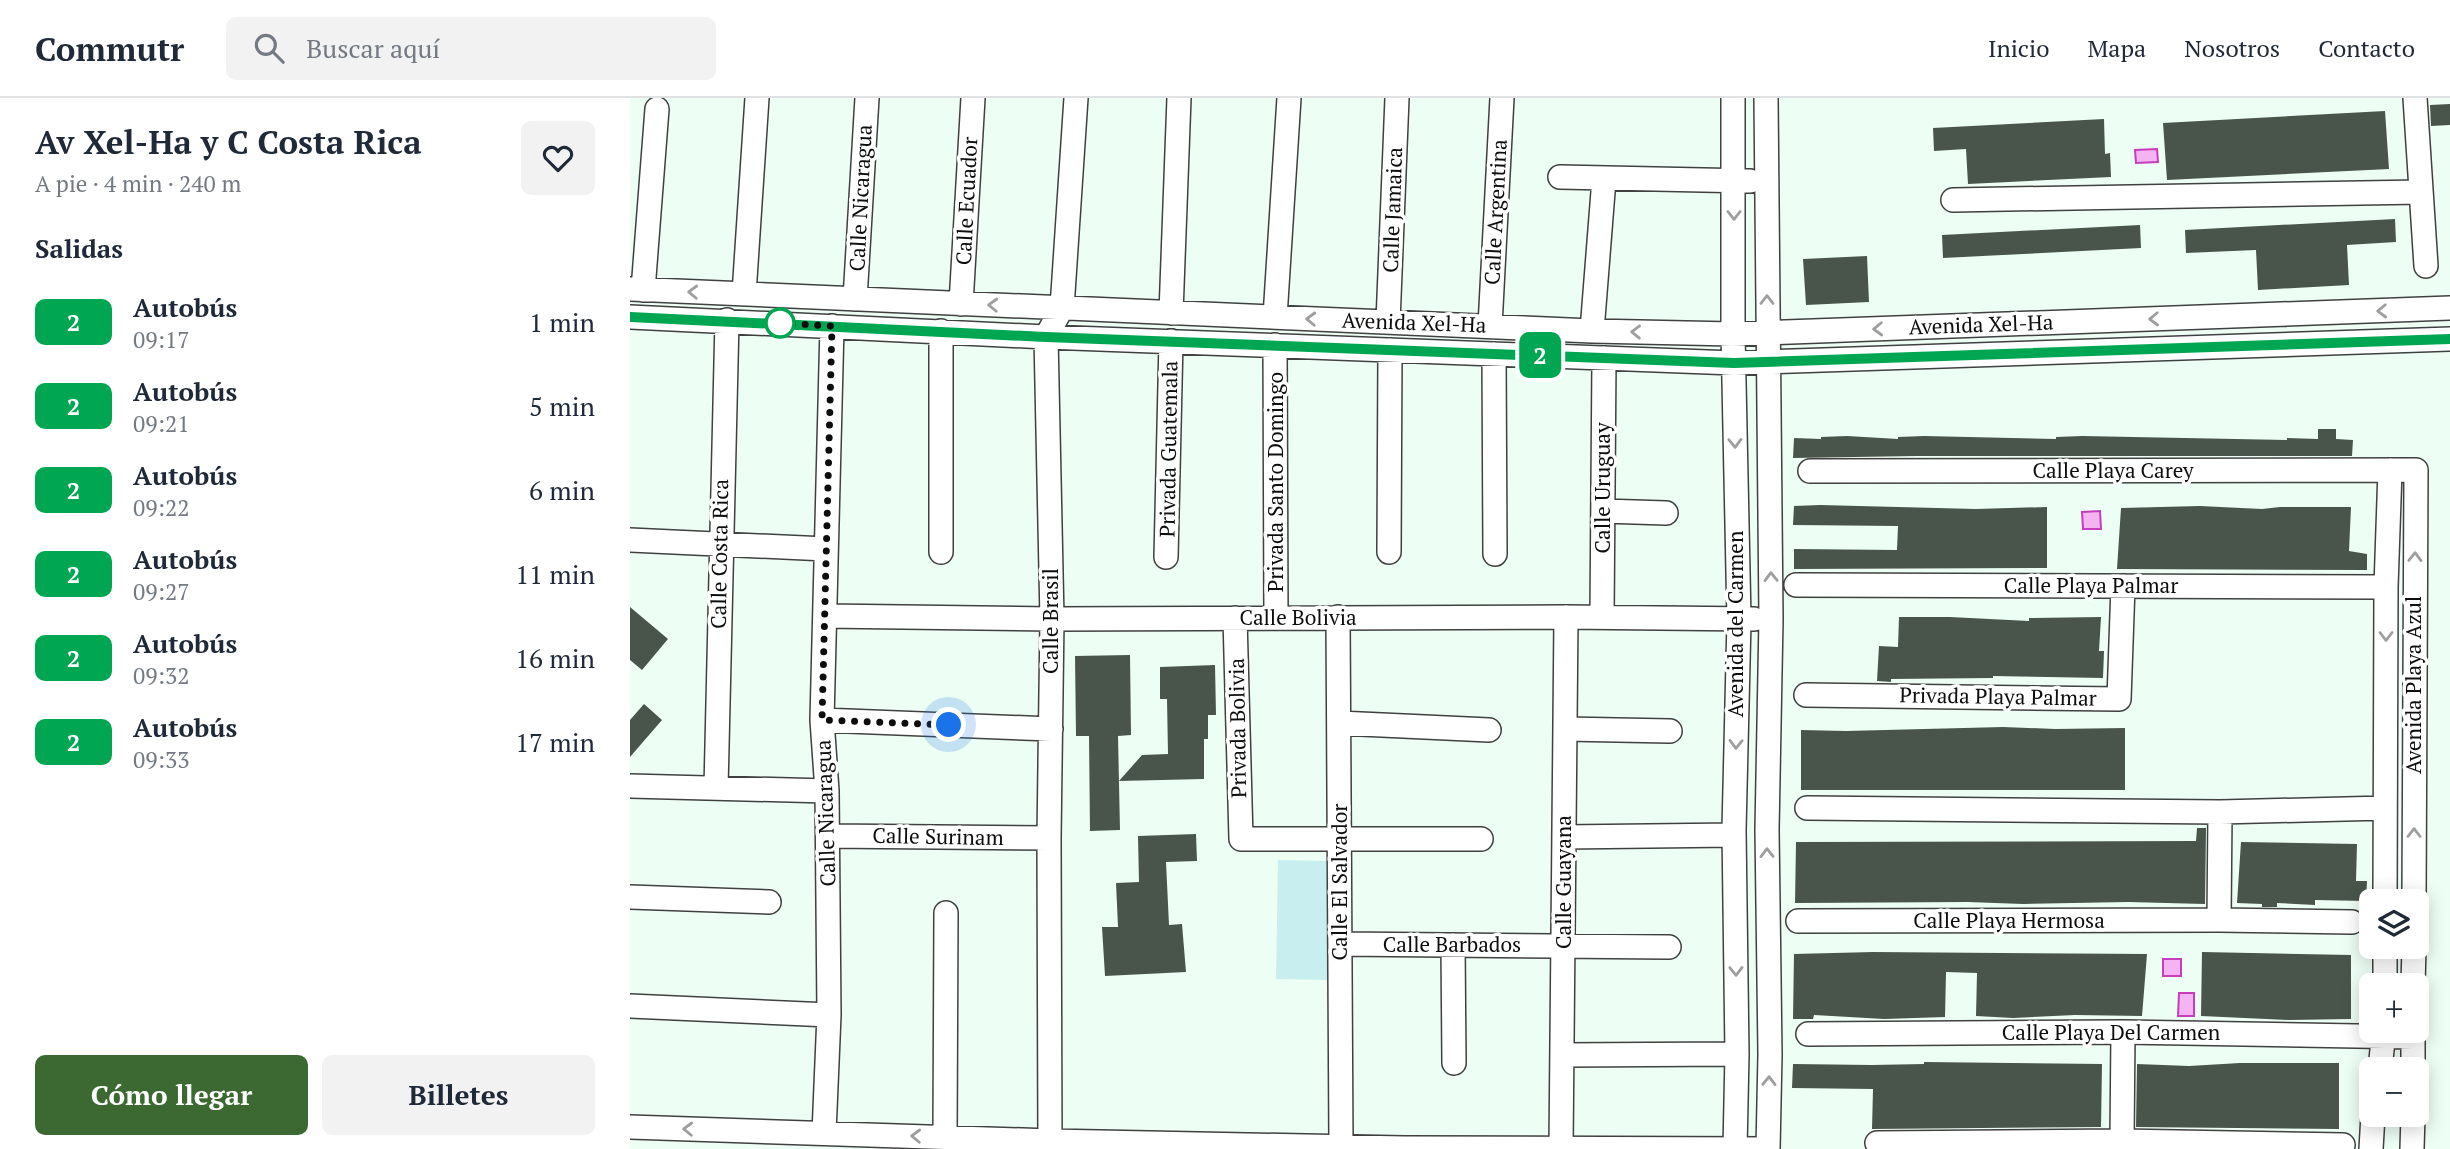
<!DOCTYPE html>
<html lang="es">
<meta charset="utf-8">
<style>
:root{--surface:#fff;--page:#f2f2f3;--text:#1f2937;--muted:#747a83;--line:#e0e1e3;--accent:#3c6931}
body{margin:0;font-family:"PT Serif",serif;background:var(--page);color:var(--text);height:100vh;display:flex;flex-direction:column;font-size:26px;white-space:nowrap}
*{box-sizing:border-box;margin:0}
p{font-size:23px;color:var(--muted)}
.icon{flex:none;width:38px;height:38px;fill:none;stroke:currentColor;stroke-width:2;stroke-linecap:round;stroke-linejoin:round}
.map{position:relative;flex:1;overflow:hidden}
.sheet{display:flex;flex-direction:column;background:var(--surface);width:630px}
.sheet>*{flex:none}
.badge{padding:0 14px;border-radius:10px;font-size:24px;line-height:46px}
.controls{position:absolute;left:1729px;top:791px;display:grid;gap:14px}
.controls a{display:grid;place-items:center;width:70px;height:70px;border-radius:10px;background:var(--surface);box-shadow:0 4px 18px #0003;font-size:35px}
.you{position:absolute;width:35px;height:35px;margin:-18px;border:5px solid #fff;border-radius:50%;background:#1a73e8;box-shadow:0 0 0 10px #1a73e833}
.map>.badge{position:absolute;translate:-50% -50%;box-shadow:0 0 0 4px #fff}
h2{padding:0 35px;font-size:26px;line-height:63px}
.round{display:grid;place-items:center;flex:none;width:74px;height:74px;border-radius:10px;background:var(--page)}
.summary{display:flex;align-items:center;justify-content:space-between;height:119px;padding:0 35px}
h1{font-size:33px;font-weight:600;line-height:52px}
.action{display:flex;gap:14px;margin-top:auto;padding:14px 35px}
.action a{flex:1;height:80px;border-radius:10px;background:var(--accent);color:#fff;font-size:28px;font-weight:600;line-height:80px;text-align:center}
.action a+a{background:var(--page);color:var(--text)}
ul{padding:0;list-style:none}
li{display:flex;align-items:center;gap:21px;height:84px;padding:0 35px}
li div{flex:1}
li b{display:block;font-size:26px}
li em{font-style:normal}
li .badge{min-width:77px;font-weight:700;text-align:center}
header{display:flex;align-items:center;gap:42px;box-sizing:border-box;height:98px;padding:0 35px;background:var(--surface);border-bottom:2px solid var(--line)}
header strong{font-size:33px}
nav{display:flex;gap:38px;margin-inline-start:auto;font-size:24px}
.search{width:490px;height:63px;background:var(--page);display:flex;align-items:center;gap:18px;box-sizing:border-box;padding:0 24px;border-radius:10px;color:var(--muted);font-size:26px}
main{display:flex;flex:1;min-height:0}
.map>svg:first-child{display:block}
.pitch{fill:#c9eeef}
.water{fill:#f4b3f1;stroke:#c83dbe;stroke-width:2}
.building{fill:#49554a}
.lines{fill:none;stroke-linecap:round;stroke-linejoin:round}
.minor-casing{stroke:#404040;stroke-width:26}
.minor{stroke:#fff;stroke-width:23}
.oneway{stroke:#9e9e9e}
.line-casing{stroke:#fff;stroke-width:16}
.line{stroke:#00a651;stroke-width:10}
.walk{stroke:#0d0d0d;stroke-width:7;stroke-dasharray:0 12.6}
.stop-dot{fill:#fff;stroke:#00a651;stroke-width:3.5}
.labels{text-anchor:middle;stroke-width:7;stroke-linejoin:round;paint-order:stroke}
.street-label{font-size:21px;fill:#0d0d0d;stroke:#fff}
</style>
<header>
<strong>Commutr</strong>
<div class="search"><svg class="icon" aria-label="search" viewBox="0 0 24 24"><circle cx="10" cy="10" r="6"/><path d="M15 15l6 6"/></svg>Buscar aquí</div>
<nav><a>Inicio</a><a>Mapa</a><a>Nosotros</a><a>Contacto</a></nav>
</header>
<main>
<section class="sheet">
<div class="summary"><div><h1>Av Xel-Ha y C Costa Rica</h1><p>A pie · 4 min · 240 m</p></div><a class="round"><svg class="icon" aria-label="heart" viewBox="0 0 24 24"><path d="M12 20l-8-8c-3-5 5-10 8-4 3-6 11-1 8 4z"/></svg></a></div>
<h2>Salidas</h2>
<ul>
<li><span class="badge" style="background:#00a651;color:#fff">2</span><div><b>Autobús</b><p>09:17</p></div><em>1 min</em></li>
<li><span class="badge" style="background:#00a651;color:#fff">2</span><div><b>Autobús</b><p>09:21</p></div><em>5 min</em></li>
<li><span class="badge" style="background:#00a651;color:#fff">2</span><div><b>Autobús</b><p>09:22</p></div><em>6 min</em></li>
<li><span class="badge" style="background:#00a651;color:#fff">2</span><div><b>Autobús</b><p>09:27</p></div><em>11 min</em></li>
<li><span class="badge" style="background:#00a651;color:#fff">2</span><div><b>Autobús</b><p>09:32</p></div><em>16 min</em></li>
<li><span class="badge" style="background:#00a651;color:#fff">2</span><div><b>Autobús</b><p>09:33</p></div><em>17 min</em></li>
</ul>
<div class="action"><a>Cómo llegar</a><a>Billetes</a></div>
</section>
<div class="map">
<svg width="1820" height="1051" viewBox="0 0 1820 1051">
<rect width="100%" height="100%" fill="#edfef5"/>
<path class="pitch" d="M648,762l50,1 -1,119 -51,-1z"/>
<path class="water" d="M1527,51l1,13 -22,1 -1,-13z
M1470,413l1,18h-18l-1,-17z
M1533,861h18v17h-18z
M1549,895h15v23h-16z"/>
<path class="building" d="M1820,6v21l-19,1 -1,-21z
M1755,13l4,58 -222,11 -4,-57z
M1474,21l1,35 5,-1 1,24 -143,7 -2,-35 -32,2 -1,-23z
M1765,121l1,23 -49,3 2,40 -91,5 -2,-40 -70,3 -1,-23z
M1510,127l1,23 -198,10 -1,-23z
M1237,158l2,46 -63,3 -3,-46z
M1688,331h18v10l17,1 -1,16h-436l-123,2 1,-20 27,1v-2l26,-1 51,3v-2l26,-1 132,3v-2l26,-1 205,4v-2l31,1z
M1190,407l156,4 71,-2v61l-253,1v-20l103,1 1,-24 -105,-1 1,-19z
M1570,408l62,3 18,-2h71l-2,44 18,3v16l-250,-1 4,-61z
M0,509l38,32 -26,31 -12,-10z
M1269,519h51l79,4v-3l72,-1 -2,34h5l-1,27 -110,-2v2l-102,1v3l-14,-1 2,-35 19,1z
M500,557l1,80 -13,1 2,94 -30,1 -1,-95h-13l-1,-80z
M585,567l1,50h-8v24h-4v40l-85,2 23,-26 26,-1 -1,-55h-7v-32z
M14,606l18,16 -32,37v-37z
M1373,629l52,2 70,-1v62h-324v-60l45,1z
M1567,730h9l-1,76 -77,-2 -105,2 -55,-2 -173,1 1,-61 400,-1z
M566,736l1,27 -31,1 3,63 13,-1 4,48 -81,4 -3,-49h16l-2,-44 23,-1 -1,-46z
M1611,744l116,2 -1,37h11l-1,20 -51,-1v5l-38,-2v4h-15v-3l-25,-1z
M1243,854l274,2 -5,62 -67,-1 -62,3 -37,-2 1,-43 -31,-1 -1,45 -61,2 -70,-4 -1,4h-20l1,-65z
M1572,854l149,3v64l-62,1 -88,-4z
M1294,964l178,2 -1,63 -229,2 1,-40 -81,-1 1,-24 79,1 52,-1z
M1610,965h99v66l-203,-2 1,-63 52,2z"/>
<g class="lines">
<g class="minor-casing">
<path id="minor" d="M1103,0v236l6,286 -5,210 3,224 -2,95
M1136,0l5,521 -4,211 3,224 -2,95
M1785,0l11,168
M930,79l190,4
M1323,102l468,-8
M0,191l962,42 141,3 717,-26
M13,192l14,-181
M114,196l13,-196
M225,201l12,-201
M331,206l12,-206
M541,215l8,-215
M0,219l416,20 688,26 716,-24
M645,219l14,-219
M758,224l9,-224
M860,228l12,-228
M311,233v221
M962,233l12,-152
M645,247l1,273
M864,256l1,200
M1180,373l606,-1 -2,431
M973,413l63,2
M0,442l196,9
M759,454l1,-202
M536,459l5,-216
M1166,487l590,2
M195,518l227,3 514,-2 188,2
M708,519l3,529
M972,519l2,-259
M605,520l6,221h240
M1176,597l313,4 4,-113
M192,622l229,9
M709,625l150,7
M935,631l105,2
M0,688l197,5
M86,690l11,-468
M1177,710l413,4 165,-4
M198,738l221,2
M934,739l170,-2
M0,799l139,5
M1755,803l1,-314 4,-117
M1589,822l1,-108
M1168,823l421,-1 133,2
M710,846l329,3
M823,847l1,118
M1755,887v-38
M1783,887l1,-38
M0,908l199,9
M1178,936l315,-2 290,5
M933,957l174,-1
M1750,971l4,-38
M1783,971v-38
M0,1029l420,14 354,7 364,1
M194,1035l5,-118 -2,-224 -5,-71 10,-394
M315,1039l1,-224
M1492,1043l1,-109
M1247,1045l245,-2 221,4
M931,1049l5,-530
M420,1051l-1,-311 3,-219 -6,-282 16,-29 14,-210
M1741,1051l2,-34
M1782,1051l1,-34"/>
</g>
<use href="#minor" class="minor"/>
</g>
<defs><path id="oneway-chevron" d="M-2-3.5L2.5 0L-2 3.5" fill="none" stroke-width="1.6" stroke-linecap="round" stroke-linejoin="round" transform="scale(1.75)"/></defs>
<g class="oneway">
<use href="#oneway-chevron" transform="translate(1104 117) rotate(90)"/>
<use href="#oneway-chevron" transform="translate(63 194) rotate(-178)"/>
<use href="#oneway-chevron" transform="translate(1137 202) rotate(-90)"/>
<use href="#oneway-chevron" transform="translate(363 207) rotate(-178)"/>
<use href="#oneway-chevron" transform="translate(1752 213) rotate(178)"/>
<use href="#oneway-chevron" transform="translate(681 221) rotate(-178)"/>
<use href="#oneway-chevron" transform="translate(1524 221) rotate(178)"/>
<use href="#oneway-chevron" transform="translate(1248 231) rotate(178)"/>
<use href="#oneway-chevron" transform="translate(1006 234) rotate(-179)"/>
<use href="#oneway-chevron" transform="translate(1105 345) rotate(89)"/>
<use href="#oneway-chevron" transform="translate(1785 459) rotate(-89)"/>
<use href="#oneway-chevron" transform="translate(1141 479) rotate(-91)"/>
<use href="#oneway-chevron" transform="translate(1756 538) rotate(90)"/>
<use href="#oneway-chevron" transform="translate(1106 646) rotate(91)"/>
<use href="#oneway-chevron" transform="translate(1784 735) rotate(-90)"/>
<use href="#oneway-chevron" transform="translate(1137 755) rotate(-91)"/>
<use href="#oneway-chevron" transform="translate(1106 873) rotate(89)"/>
<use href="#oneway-chevron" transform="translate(1139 983) rotate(-89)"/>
<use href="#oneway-chevron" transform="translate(58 1031) rotate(-178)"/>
<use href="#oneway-chevron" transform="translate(286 1038) rotate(-178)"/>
</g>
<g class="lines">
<g class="line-casing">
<path id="line" d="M0,219l416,20 688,26 716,-24"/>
</g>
<use href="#line" class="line"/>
<path class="walk" d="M150,225l52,3 -10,394 127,5"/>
</g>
<circle class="stop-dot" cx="150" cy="225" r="14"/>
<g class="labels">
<g class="street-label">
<text transform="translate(231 100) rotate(-87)" y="7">Calle Nicaragua</text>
<text transform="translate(337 103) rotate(-87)" y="7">Calle Ecuador</text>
<text transform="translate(763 112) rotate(-88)" y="7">Calle Jamaica</text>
<text transform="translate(866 114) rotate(-87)" y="7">Calle Argentina</text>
<text transform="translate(784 225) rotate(2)" y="7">Avenida Xel-Ha</text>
<text transform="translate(1351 227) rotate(-2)" y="7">Avenida Xel-Ha</text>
<text transform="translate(539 351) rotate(-89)" y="7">Privada Guatemala</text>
<text x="1483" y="380">Calle Playa Carey</text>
<text transform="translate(646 384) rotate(-90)" y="7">Privada Santo Domingo</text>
<text transform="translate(973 390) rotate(-90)" y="7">Calle Uruguay</text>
<text transform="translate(90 456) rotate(-89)" y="7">Calle Costa Rica</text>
<text x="1461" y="495">Calle Playa Palmar</text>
<text x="668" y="527">Calle Bolivia</text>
<text transform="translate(421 523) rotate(-90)" y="7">Calle Brasil</text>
<text transform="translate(1106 526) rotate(-90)" y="7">Avenida del Carmen</text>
<text transform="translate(1784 587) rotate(-90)" y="7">Avenida Playa Azul</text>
<text transform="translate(1368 599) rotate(1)" y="7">Privada Playa Palmar</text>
<text transform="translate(608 630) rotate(-91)" y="7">Privada Bolivia</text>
<text transform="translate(196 715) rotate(-92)" y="7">Calle Nicaragua</text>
<text transform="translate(308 739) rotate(1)" y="7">Calle Surinam</text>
<text transform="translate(710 784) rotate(-90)" y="7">Calle El Salvador</text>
<text transform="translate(934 784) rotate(-90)" y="7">Calle Guayana</text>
<text x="1379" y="830">Calle Playa Hermosa</text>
<text x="822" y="854">Calle Barbados</text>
<text x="1481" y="942">Calle Playa Del Carmen</text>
</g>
</g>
</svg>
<div class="controls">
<a><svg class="icon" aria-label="layers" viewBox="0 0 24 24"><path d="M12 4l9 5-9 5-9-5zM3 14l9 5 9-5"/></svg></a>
<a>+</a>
<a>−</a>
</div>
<div class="you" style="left:319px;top:627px"></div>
<b class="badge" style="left:910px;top:257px;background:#00a651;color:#fff">2</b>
</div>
</main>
